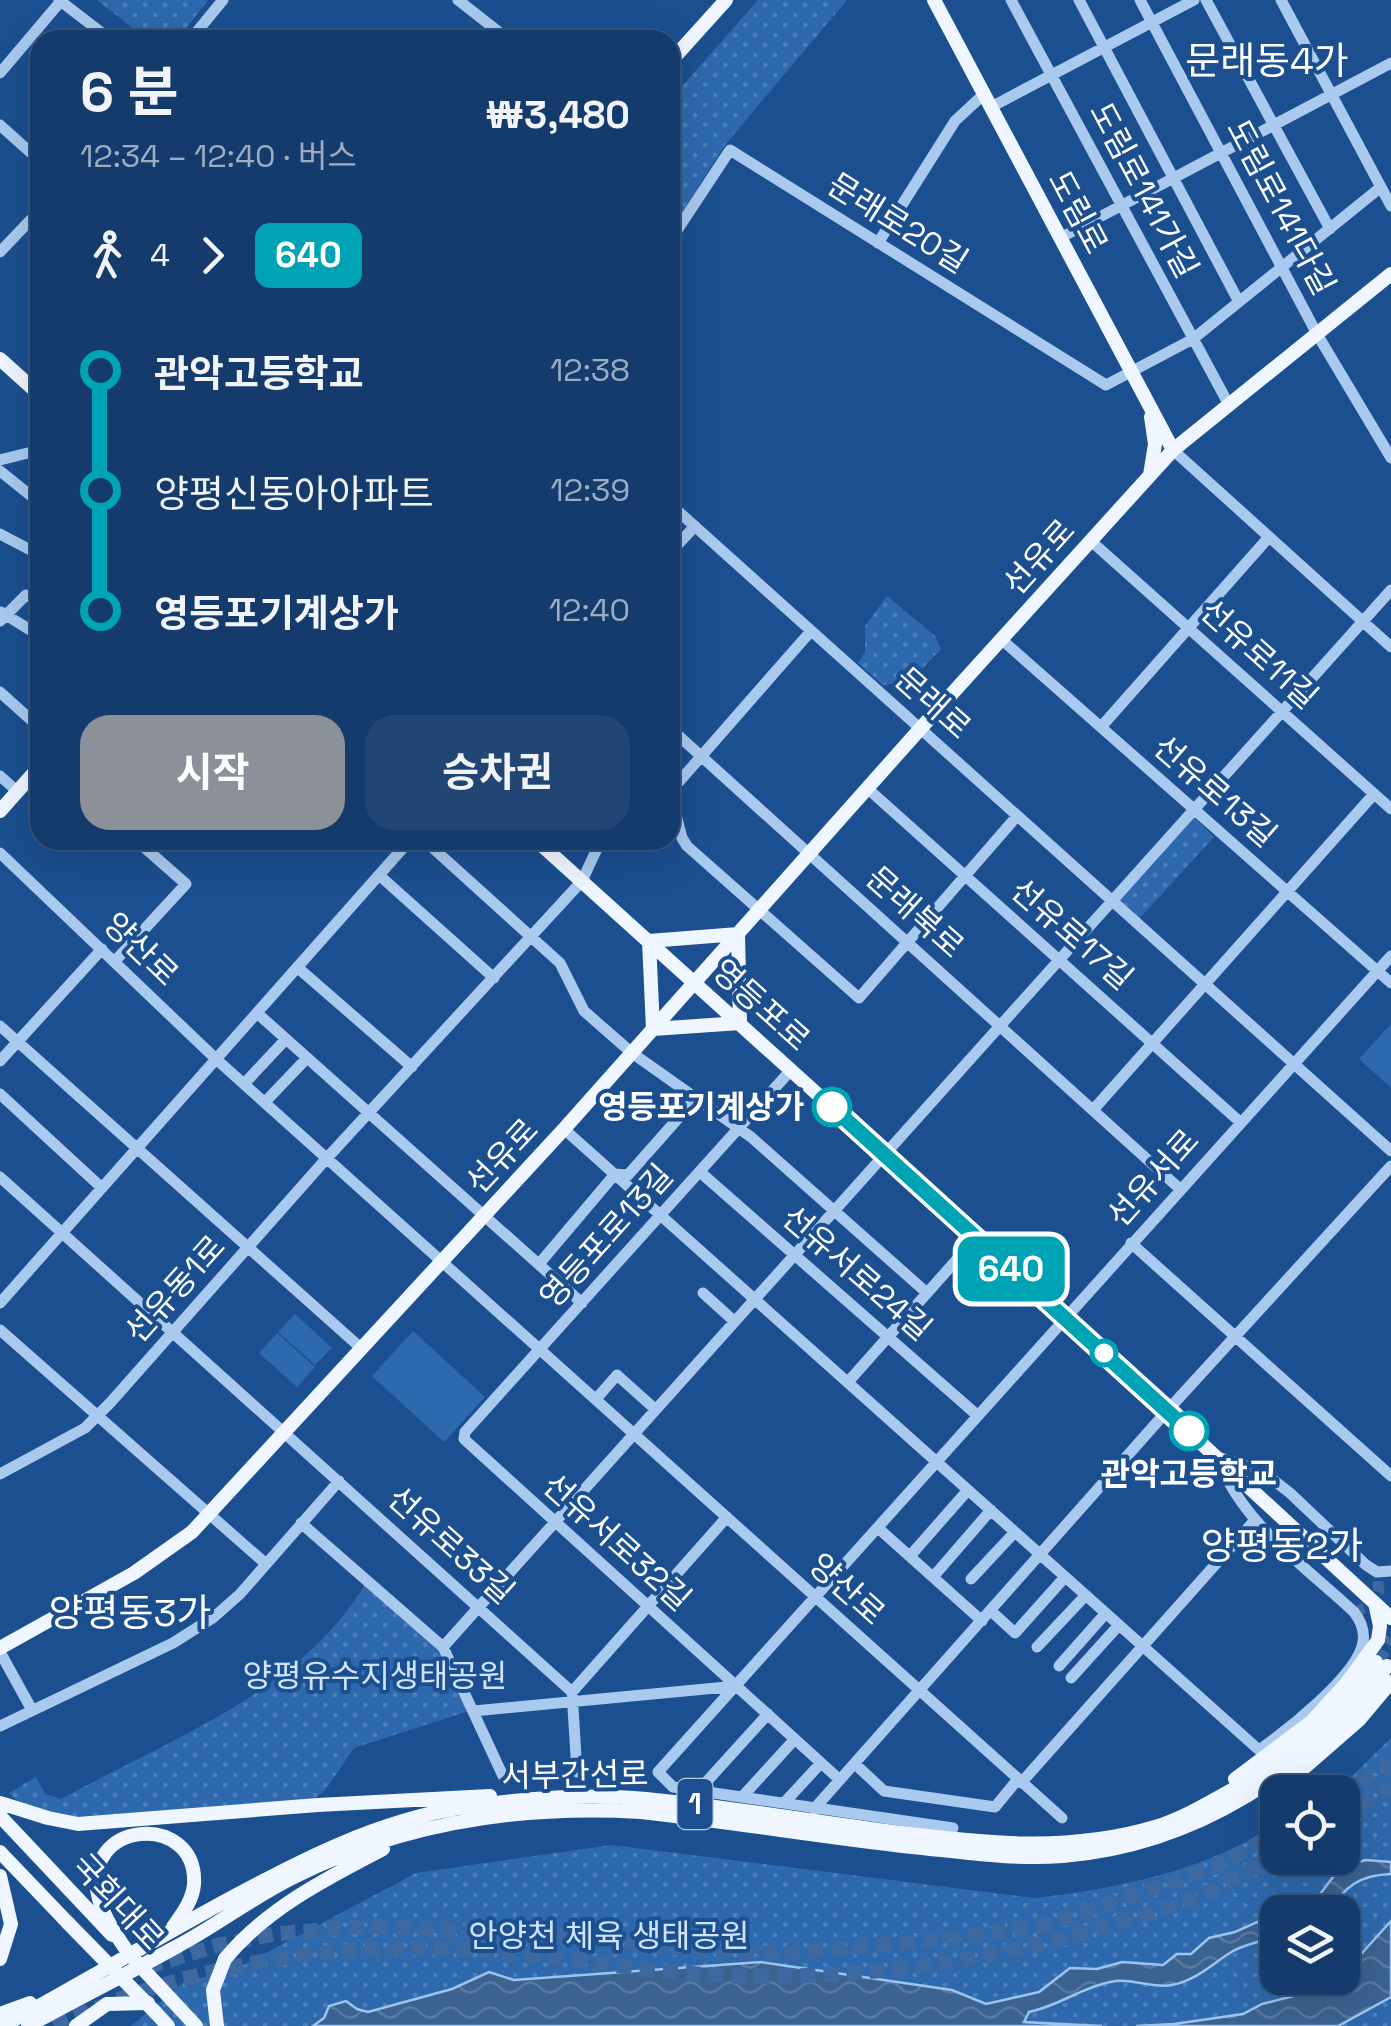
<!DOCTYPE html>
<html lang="ko">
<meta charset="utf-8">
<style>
:root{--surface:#143b6b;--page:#214673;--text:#f1f3f6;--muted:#9dadc1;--line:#33557e;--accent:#8c9099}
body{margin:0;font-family:"Space Grotesk","Noto Sans KR",sans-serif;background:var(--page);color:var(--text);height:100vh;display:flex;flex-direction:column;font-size:38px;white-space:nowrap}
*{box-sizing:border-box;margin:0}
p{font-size:32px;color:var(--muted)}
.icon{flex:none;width:55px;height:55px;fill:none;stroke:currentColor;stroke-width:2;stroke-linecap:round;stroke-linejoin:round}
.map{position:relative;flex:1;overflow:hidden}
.sheet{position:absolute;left:30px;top:30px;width:650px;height:820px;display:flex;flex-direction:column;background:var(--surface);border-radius:30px;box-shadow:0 10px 40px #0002,0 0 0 2px var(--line)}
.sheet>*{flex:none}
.badge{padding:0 20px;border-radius:15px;font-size:35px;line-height:65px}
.buttons{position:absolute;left:1260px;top:1775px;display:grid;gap:20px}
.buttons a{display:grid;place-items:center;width:100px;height:100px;border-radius:20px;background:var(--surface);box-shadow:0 10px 40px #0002,0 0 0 2px var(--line);font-size:50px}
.map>.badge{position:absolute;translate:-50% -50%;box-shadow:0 0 0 5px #fff}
.legs{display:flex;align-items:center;gap:15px;height:110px;padding:0 50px;font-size:32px}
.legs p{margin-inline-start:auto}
.summary{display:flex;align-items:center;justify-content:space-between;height:170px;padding:0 50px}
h1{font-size:55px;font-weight:700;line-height:75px}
.cta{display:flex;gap:20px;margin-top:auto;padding:20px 50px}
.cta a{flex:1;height:115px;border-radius:30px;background:var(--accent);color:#fff;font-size:40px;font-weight:700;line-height:115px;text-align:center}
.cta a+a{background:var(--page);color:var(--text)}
ul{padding:0 50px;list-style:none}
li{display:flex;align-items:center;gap:35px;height:120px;font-size:38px}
li i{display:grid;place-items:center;width:15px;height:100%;margin:0 12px;background:currentColor}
li i::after{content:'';width:25px;height:25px;margin:-12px;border:8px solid;border-radius:50%;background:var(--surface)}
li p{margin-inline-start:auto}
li:first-child i{background:linear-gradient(#0000 50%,currentColor 0)}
li:last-child i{background:linear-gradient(currentColor 50%,#0000 0)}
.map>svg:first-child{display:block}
.park{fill:url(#park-dots);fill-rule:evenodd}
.garden{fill:#2e69ad}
.water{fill:url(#water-waves);stroke:#9cc4f0;stroke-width:2.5}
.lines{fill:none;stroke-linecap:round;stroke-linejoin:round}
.minor-tunnel{stroke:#3d69a0;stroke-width:11;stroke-dasharray:11 5.5;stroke-linecap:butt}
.major-tunnel{stroke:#3d69a0;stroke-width:14;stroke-dasharray:14 7;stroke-linecap:butt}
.highway-tunnel{stroke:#3d69a0;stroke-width:15;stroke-dasharray:15 8;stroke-linecap:butt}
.minor{stroke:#a9c9ee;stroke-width:11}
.major{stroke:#f0f6ff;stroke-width:14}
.major-bridge{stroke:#f0f6ff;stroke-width:14}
.line-1-casing{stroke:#fff;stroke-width:22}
.line-1{stroke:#00a3b4;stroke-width:15}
.stop-1-dot{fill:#fff;stroke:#00a3b4;stroke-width:5}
.labels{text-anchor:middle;stroke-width:8;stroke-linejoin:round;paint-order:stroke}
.shield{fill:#1b4f8f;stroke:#bbcadd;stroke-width:2.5}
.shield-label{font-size:30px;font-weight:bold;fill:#fff}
.street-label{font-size:32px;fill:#fff;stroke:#1b4f8f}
.stop-label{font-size:32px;font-weight:bold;fill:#fff;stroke:#1b4f8f;text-anchor:end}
.park-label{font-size:32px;fill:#cfe3fa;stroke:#1b4f8f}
.quarter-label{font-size:38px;fill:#fff;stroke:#1b4f8f}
</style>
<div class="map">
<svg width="1391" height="2026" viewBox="0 0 1391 2026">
<defs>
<pattern id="park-dots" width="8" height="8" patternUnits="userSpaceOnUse" patternTransform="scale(2.5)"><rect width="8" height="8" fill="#2e69ad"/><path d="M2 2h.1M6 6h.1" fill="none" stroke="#4d80b9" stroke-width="1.8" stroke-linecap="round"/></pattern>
<pattern id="water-waves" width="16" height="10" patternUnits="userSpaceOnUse" patternTransform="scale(2.5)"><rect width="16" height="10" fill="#3c6290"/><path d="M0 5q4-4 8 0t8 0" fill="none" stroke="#597aa1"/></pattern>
</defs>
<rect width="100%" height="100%" fill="#1b4f8f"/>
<path class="park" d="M97,0h111l-31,40h-29z
M758,0h89l-122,145 -55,86v-131z
M887,596l48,40 6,13 -30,32 -28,4 -25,-22 7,-11v-26z
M1193,816l21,21 -74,81 -22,-19z
M366,1583l75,67 28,61 -115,37 -28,41 -15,13 -230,19 -59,-15 -13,-13 27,-16 9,17 16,5c108,-60 238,-105 305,-216z
M1391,1738v288h-1260l53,-44 50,-12 182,-97 196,-28 422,53c85,-9 170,-28 243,-73l1,33h64v-66h-11l12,-7zM1278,1912h64v66h-64z"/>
<path class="garden" d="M1391,1024v64l-32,-29z
M295,1314l37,34 -17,17 -37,-33z
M413,1331l72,66 -41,45 -72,-66z
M277,1333l38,34 -18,20 -38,-34z"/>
<path class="water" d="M1365,1860l26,2v12c-30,1 -48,12 -60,38h-51l32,-7 27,-36z
M1277,1913v22c-14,7 -30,8 -44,16 -20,12 -36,29 -61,34 -21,4 -41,-8 -62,-3 -30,6 -51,24 -81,30l-5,10 78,4h-789l11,-8 5,-12 17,-5 11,8 11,3 84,-23 37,-17 25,8 247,-18 191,28 34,14 53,-12 31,-24 27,1 25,-7 41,3 14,-11h14l18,-16 26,-6z
M1391,1921v76l-53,29h-202l38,-2 69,-10 19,-10 43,-11 23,-15h14l1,-13 19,-12z"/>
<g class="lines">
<path class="minor-tunnel" d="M1354,1612l15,-6 10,-15 -2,-19"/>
<path class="major-tunnel" d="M1376,1662l15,-24"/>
<path class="highway-tunnel" d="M1342,1796l49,-33
M1342,1819l49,-32
M147,1967l72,-22 56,-11 90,-8 193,9 158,18h77l164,-15 86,-13 80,-26 96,-34 59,-33
M54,2026c140,-64 290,-87 442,-74 81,6 160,22 241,24 135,3 275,-17 402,-60 22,-7 45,-12 65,-22 25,-12 49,-26 74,-39"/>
<path class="minor" d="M59,0l52,40
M458,0l51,40
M1011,0l218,405
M1079,0l160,302
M1140,0l177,334 74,124
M1206,0l124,229
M1281,0l110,206
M190,40l33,-40
M0,73l61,-72
M991,107l203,-107
M0,125l40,36
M1060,238l331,-175
M670,241l60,-91 376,235 87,-46 188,-152
M878,243l77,-122 29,-27
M0,252l40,-42
M1173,450l218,197
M0,460l40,-10
M0,471l40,32
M670,504l721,647
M0,534l40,21
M1091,541l300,268
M670,553l25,-27
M1,612l39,24
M0,621l26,-26 14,6
M1001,639l390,344
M0,692l40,36
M1101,727l168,-190
M670,728l510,461
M0,776l17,15
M867,788l373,334
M670,792l12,46 5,8 172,152 158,-182
M670,792l141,-161
M424,840l136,123 24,48 48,42 119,84 176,156
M0,853l216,206 846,759
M379,875l115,103
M115,961l71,-77 -50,-44
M297,967l115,100
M257,1013l325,290
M0,1026l362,323
M0,1061l102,-112
M791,1070l-326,362 -1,7 376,341
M244,1084l42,-45
M0,1094l102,94
M265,1102l42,-44
M1093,1110l281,-316
M564,1129l695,621c27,-19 99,-75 104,-108 2,-12 -2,-21 -9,-30 -48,-45 -111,-88 -135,-151
M700,1172l277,243
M0,1177l572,515 5,80
M1131,1243l260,233
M539,1264l71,-84 5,-6 13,1 68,-77
M703,1293l31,28
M0,1303l410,-463
M0,1330l266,234
M848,1382l128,-144
M596,1399l21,-24 38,34
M1217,1457l42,12 31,24 76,72 11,7 14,-1
M0,1474l85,-46 25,-25 217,-245 255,-277 19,-41
M301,1523l142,124 60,129
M878,1528l104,93
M910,1556l58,-66
M933,1577l58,-67
M971,1579l44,-47
M991,1611l24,22 50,-56
M443,1647l948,-1057
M1037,1647l49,-52
M0,1652l32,58
M1059,1666l47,-53
M1071,1678l48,-53
M572,1692l155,-175
M474,1711l263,-25
M0,1726l173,-83 41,-26 26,-23 99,-113
M855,1764l29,27 111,16 23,-28
M1021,1783l234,-263
M699,1790l69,-76
M742,1797l53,-58
M784,1803l37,-40
M814,1809l353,-398 224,-245
M953,1828l-280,-41 -15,-15 733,-816"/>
<path class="major" d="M934,0l239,450
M670,62l56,-62
M0,359l40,36
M1150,475l5,-31 -4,-27
M0,811l40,-45
M536,840l528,477 327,301
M738,934l2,89 -87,6 -4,-88z
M0,1648l134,-75 58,-41 372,-403 356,-400 253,-279 218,-176
M1297,1774l62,-54 32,-38
M1235,1779l76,-57 35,-38 32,-44 2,-14 -5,-23
M0,1803l48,15 30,6 240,-19 172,-9
M0,1816l112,119
M0,1852l68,71
M0,1876l11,48 -11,35
M129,1954c-11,-16 -25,-36 -30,-55 -21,-80 99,-88 95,-15 -1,16 -12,30 -21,43
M225,1959c41,-50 102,-81 158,-110
M156,2013l12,13
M0,2014l30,-11
M3,2026c73,-40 144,-82 217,-122 77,-42 157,-84 245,-97 60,-9 120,-14 181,-8 83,8 165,22 247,33 89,11 175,21 262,-5 26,-8 52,-23 75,-36 58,-31 109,-76 146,-129
M28,2026c49,-27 99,-52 148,-79 40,-21 77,-50 118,-70 108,-54 228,-72 347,-65 91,10 181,25 271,35 50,5 101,13 151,9 132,-11 248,-85 324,-190
M76,2026l31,-22 41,-1"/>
<path class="major-bridge" d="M68,1923l88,90
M129,1954l67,72
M217,2026l-4,-36 12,-31"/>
</g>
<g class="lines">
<g class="line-1-casing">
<path id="line-1" d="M832,1107l357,324"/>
</g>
<use href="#line-1" class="line-1"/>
</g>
<g class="stop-1-dot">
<circle cx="832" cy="1107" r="18"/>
<circle cx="1104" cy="1353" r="12"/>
<circle cx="1189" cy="1431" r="18"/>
</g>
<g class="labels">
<rect class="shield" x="677.5" y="1779" width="35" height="50" rx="8"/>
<g class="shield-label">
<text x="695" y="1814">1</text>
</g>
<g class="street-label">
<text transform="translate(1144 190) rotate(62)" y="11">도림로141가길</text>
<text transform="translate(1281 207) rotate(62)" y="11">도림로141다길</text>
<text transform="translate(1078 212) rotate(62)" y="11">도림로</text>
<text transform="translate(898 223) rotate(32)" y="11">문래로20길</text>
<text transform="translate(1039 557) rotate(-48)" y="11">선유로</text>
<text transform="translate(1259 654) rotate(42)" y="11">선유로11길</text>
<text transform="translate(933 703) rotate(42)" y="11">문래로</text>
<text transform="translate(1215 791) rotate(41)" y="11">선유로13길</text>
<text transform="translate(915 912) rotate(42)" y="11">문래북로</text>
<text transform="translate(1072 934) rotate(41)" y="11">선유로17길</text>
<text transform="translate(141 949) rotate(44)" y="11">양산로</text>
<text transform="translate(761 1005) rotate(42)" y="11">영등포로</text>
<text transform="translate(502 1156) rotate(-47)" y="11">선유로</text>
<text transform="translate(1153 1178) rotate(-48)" y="11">선유서로</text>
<text transform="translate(606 1236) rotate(-48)" y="11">영등포로13길</text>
<text transform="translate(857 1273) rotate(41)" y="11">선유서로24길</text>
<text transform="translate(175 1289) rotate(-48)" y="11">선유동1로</text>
<text transform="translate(617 1542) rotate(42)" y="11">선유서로32길</text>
<text transform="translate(451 1545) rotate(42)" y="11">선유로33길</text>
<text transform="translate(847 1589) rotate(42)" y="11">양산로</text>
<text transform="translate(575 1775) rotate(-1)" y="11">서부간선로</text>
<text transform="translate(118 1902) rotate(47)" y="11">국회대로</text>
</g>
<g class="stop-label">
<text x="804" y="1118">영등포기계상가</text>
<text x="1189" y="1485" text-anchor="middle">관악고등학교</text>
</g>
<g class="park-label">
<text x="375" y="1687">양평유수지생태공원</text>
<text x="609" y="1947">안양천 체육 생태공원</text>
</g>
<g class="quarter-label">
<text x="1267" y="74">문래동4가</text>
<text x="1282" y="1559">양평동2가</text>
<text x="130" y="1626">양평동3가</text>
</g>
</g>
</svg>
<div class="buttons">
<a><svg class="icon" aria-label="locate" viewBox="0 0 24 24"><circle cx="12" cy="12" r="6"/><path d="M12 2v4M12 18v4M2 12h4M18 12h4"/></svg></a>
<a><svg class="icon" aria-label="layers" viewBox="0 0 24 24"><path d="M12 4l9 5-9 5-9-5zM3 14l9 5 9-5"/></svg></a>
</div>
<b class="badge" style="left:1011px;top:1269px;background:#00a3b4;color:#fff">640</b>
<section class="sheet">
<div class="summary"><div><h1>6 분</h1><p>12:34 – 12:40 · 버스</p></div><b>₩3,480</b></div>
<div class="legs"><svg class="icon" aria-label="walk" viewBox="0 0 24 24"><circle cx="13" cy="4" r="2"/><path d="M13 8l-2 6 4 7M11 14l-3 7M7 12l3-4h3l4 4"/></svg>4<svg class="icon" aria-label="forward" viewBox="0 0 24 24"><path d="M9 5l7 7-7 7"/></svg><b class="badge" style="background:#00a3b4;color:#fff">640</b></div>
<ul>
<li><i style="color:#00a3b4"></i><b>관악고등학교</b><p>12:38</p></li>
<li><i style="color:#00a3b4"></i><span>양평신동아아파트</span><p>12:39</p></li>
<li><i style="color:#00a3b4"></i><b>영등포기계상가</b><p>12:40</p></li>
</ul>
<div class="cta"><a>시작</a><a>승차권</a></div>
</section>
</div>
